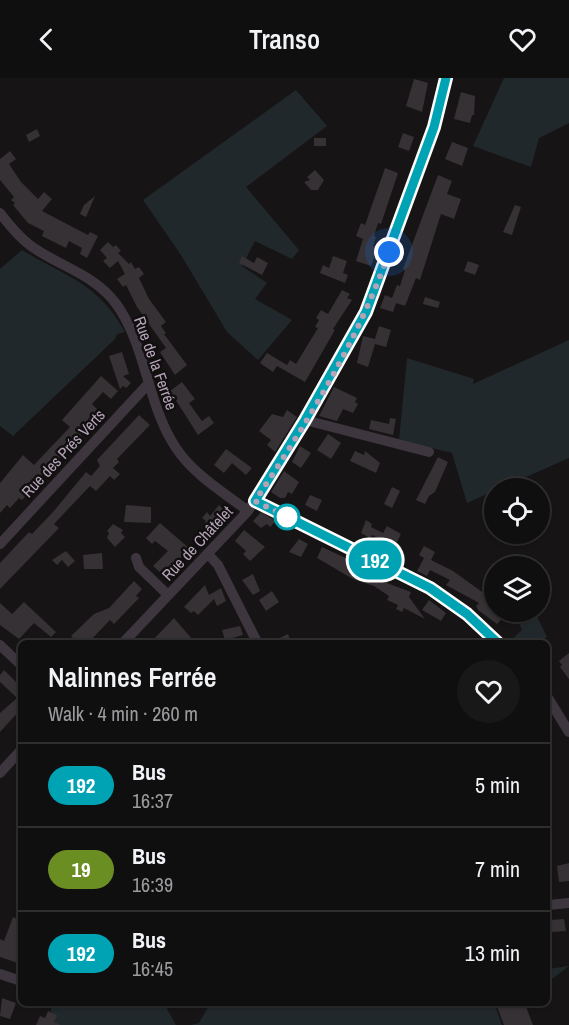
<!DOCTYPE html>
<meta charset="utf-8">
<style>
:root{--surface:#100f10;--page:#191819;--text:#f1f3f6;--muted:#9c9c9f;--line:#302f30}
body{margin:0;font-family:"Archivo Narrow",sans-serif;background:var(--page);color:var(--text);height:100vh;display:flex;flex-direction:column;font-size:22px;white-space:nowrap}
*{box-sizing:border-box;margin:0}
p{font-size:20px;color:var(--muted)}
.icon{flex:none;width:33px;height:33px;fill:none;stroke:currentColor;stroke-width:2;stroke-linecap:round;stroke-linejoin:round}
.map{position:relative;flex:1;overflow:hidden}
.drawer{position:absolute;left:18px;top:562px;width:532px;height:366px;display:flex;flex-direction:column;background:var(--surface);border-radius:9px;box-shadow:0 2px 4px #0004,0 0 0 2px var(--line)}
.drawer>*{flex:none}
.badge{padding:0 12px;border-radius:20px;font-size:21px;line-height:39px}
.controls{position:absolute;left:484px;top:400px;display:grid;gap:12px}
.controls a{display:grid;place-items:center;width:66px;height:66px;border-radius:50%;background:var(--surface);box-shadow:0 2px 4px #0004,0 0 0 2px var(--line);font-size:30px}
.you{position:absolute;width:30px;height:30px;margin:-15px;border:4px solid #fff;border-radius:50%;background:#1a73e8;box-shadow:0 0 0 9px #1a73e833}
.map>.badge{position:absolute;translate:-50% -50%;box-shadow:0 0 0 3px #fff}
.round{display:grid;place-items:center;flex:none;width:63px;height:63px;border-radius:32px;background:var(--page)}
.summary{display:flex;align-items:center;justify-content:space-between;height:102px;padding:0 30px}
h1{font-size:28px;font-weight:600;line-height:45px}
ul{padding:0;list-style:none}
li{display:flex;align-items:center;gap:18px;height:84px;padding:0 30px;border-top:2px solid var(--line)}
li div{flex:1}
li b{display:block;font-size:22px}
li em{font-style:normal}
li .badge{min-width:66px;font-weight:700;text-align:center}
header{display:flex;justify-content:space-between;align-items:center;height:78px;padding:0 30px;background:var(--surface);font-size:27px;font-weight:600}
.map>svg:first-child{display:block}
.green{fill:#21282c}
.building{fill:#353134}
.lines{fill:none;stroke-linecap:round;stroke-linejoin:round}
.street{stroke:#3d363e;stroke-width:10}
.line-casing{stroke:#fff;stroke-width:14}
.line{stroke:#00a3b4;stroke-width:9}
.walk{stroke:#b5a4b8;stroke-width:6;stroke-dasharray:0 10.8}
.stop-dot{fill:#fff;stroke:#00a3b4;stroke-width:3}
.labels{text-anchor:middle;stroke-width:5;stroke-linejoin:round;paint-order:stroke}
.street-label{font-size:16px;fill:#b5a4b8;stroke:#110f10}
</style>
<header><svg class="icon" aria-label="back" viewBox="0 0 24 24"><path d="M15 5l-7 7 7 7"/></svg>Transo<svg class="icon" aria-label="heart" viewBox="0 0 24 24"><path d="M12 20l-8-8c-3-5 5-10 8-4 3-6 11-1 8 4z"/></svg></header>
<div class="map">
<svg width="569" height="947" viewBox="0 0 569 947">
<rect width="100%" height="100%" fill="#161415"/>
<path class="green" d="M504,0h65v45l-30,15 -8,29 -58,-21z
M296,12l31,36 -81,61 53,63 -7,9 -37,-18 -13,25 25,17 -12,16 37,21 -34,40 -31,-28 -46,-77 -38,-55z
M22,172c46,28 75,32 103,82l-8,2 -2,5 -102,97 -13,-10v-157z
M569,262v118l-102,45 -15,-50 -53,-13 8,-82 67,21 -1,5z
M526,534h9l12,25 -9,6h-30l14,-13 -5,-12z
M569,888l-21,16v-13z
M43,926h127l-3,5 9,16h-124l-1,-17z
M210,926h289l-3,4 6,17h-311l8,-2z"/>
<path class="building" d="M414,1l14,4 -6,29 -16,-6z
M461,14l14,4 -1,19h-2l-2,8 -16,-4z
M37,51l3,7 -11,6 -3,-7z
M403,55l11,4 -5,14 -11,-4z
M314,60h12v8h-12z
M452,64l16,6 -6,18 -17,-7z
M10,73l6,8 -7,5 12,18 17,17 6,-7 8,7 -10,12 46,24 2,-3 8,4 -11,22 -7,-4 2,-6 -13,-7 -3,7 -24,-12 2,-5 -16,-8 -15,-18 2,-2 -4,-3 3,-3 -14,-17v-21z
M385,90l13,5 -17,51 -3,-1 -4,13 2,1 -3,9 5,1 -7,19 -15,-5 7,-22 -7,-3 5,-13 4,2z
M315,92l9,10 -6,10h-7l-7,-8 6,-2 -3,-3z
M438,97l14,6 -5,13 14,5 -7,20 -13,-5 -21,66 -4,-2 -11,28 -9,-3 -3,9 -13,-4 5,-13 7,3 5,-13 3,1 5,-16 -2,-1z
M95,118l-9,21 -6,-3 4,-9z
M515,127l6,2 -9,28 -9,-3z
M108,164l5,5 3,-2 5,6 -3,2 11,11 2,-2 4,7 4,-2 5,7 -5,4 10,21 17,23 -5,4 5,7 -2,1 23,31 -12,10 -15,-23 6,-4 -29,-41 -11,-22 -3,2 -6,-8 8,-5 -7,-13 -8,7 -7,-7 4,-3 -7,-8z
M242,178l12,7 3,-6 11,6 -6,12 -23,-12z
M333,178l14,5 -4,12 5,2 -3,8 -25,-10 3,-8 6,3z
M468,183l11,4 -4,10 -11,-4z
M342,212l8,4 -3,4 5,2 -19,29 2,1 -30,52 -28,-16 -4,6 -13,-9 7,-10 20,12 3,-5 6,4 22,-36 -3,-1 4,-7 -3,-2 5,-8 7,4z
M425,219l15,5 -2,6 -15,-4z
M379,248l12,4 -5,17 -11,-3 -7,23 -11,-4 6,-27 12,3z
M122,274l7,22 -6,2 8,7 -5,5 -3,-2 -3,3 -11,-33z
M101,298l17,15 -7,8 -8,-7 -11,12 7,7 -11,12 2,2 -68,75 -3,-2 -9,10 -3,-3 -7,8v-30l23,-28 11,10 16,-17 20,-21 -8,-7z
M182,304l13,17 -6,4 13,18 7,-5 5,7 -16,12 -28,-44z
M334,309l23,11 -2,4 3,2 -5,9 -10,-4 -6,12 -18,-5z
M287,332l10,7 -22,35 -8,-7 4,-5 -12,-9 13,-17 11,3z
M139,337l11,10 -33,34 2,3 -6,6 7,6 -6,6 -4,-4 -14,15 -6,-5 -36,38 5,4 -59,61v-26l29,-31 3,2 21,-22 33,-40 5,4 9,-10 -3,-6z
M390,340l6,1 -3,16 -24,-6 2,-9 18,4z
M328,356l13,9 -10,16 -14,-9z
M300,368l11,7 -10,15 -9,-6z
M226,371l26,19 -6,7 -14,-12 -8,10 -10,-8z
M355,373l9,4 1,-4 15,12 -4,10 -26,-12z
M438,379l10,5 -13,30 -6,4 -4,8 -9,-4z
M284,393l15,11 -7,12 -4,-2 -3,6h-5l-9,-6z
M392,409l8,4 -8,17 -8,-4z
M310,417l12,5 -5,11 -12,-6z
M126,427l25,2v16l-27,-1z
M219,427l10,10 -15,18 -11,-8 3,-4 -4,-3 5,-6 3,4z
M261,434l15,9 -6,6 -3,-3 -6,4 -8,-7z
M366,442l6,4 -1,3 12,6 4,-7 14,8 -5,10 -4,-2 -2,2 -18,-9 -2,3 -9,-5z
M160,445l30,26 -26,27 -11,-10 15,-15 -13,-10 -3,3 -6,-6z
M113,446l10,6 -2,3 4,4 -10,10 -8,-9 2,-5 -2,-2z
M244,452l21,17 -15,14 -7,-7 3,-3 -11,-10z
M299,461l9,5 -7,13 -12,-5z
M424,468l11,6 -4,8 22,11 32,23 10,18h13l-11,12 -19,-14 -2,-4 3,-3 -33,-18 4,-5 -20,-10 -3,6 -10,-5 7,-13 -5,-3z
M322,469l52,24 14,10 -1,2 24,9 -2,5 16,22 -21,-11 -2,4 -6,-3 2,-4 -11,-5 2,-4 -15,-10 -21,-7 -36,-21z
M66,473l9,10 -7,6 -6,-7 -5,5 -5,-5z
M102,475l1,16h-19l-1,-14z
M253,496l7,17 -7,4 -11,-15z
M134,503l8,8 -6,7 3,2 -25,26 -4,-4 -23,24h-8l-8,-8 23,-22 15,-6z
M205,507l4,10 12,-7 5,13 -9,5 -3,-7 -16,16 -4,-4 -3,2 -7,-6z
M272,513l7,11 -13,9 -7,-11z
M429,522l17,13 -5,8 -19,-11z
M24,524l32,30 -5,5 -17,-14 -15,16 -19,-14v-22l12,11z
M174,540l18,21 -5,5h-38z
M240,548l3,9 -18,5 -3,-10z
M288,556l4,10h-25z
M569,575v26l-9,-12 2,-2 -3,-4z
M4,592l17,17v22l-21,23v-19l17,-15 -17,-16v-7z
M569,785v18l-10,1 -2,-16z
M13,839l8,3 -5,22 5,2v20l-21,-7v-18l4,2z
M564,841l2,12 -15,1 -1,-12z
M2,920l14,5 -6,16 -10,-3z
M496,926h29l8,21h-29z
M48,933l9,4 -3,7 7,3h-25l4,-9 5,2z"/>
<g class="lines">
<path class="street" d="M0,135c9,12 19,24 31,33 29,21 64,28 86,59 30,43 30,100 59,143 17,26 47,44 72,63
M305,342l124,32
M255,423c84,41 176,77 244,143
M0,466l149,-161
M208,476l10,11 40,79
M136,480l3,9 29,28
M122,566l126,-133 90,-146 37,-71 59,-167 12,-49
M0,567l21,20
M548,620l21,34
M0,695l21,-23
M548,827l21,-2
M0,896l21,7"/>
</g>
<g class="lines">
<g class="line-casing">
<path id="line" d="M446,0l-12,49 -68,185 -61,108 -50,81 175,87 37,26 32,30"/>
</g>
<use href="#line" class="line"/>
<path class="walk" d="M287,439l9,4 -41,-20c52,-78 103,-160 134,-249"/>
</g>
<circle class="stop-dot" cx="287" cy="439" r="12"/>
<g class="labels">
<g class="street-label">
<text transform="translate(156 285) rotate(70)" y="6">Rue de la Ferrée</text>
<text transform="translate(63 375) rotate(-47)" y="6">Rue des Prés Verts</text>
<text transform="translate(197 465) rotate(-47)" y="6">Rue de Châtelet</text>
</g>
</g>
</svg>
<div class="controls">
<a><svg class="icon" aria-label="locate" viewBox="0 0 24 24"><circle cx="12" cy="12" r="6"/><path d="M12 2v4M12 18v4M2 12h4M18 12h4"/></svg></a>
<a><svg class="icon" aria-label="layers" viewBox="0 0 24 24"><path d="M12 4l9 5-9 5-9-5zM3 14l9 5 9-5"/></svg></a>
</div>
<div class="you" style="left:389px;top:174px"></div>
<b class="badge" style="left:375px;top:482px;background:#00a3b4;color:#fff">192</b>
<section class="drawer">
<div class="summary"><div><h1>Nalinnes Ferrée</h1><p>Walk · 4 min · 260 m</p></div><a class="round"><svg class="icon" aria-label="heart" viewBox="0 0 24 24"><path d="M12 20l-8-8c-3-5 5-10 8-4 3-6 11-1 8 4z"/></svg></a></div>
<ul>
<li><span class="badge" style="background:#00a3b4;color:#fff">192</span><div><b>Bus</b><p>16:37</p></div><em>5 min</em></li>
<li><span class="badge" style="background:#6b8e23;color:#fff">19</span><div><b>Bus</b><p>16:39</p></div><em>7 min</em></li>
<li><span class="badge" style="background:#00a3b4;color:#fff">192</span><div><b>Bus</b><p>16:45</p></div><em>13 min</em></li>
</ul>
</section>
</div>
